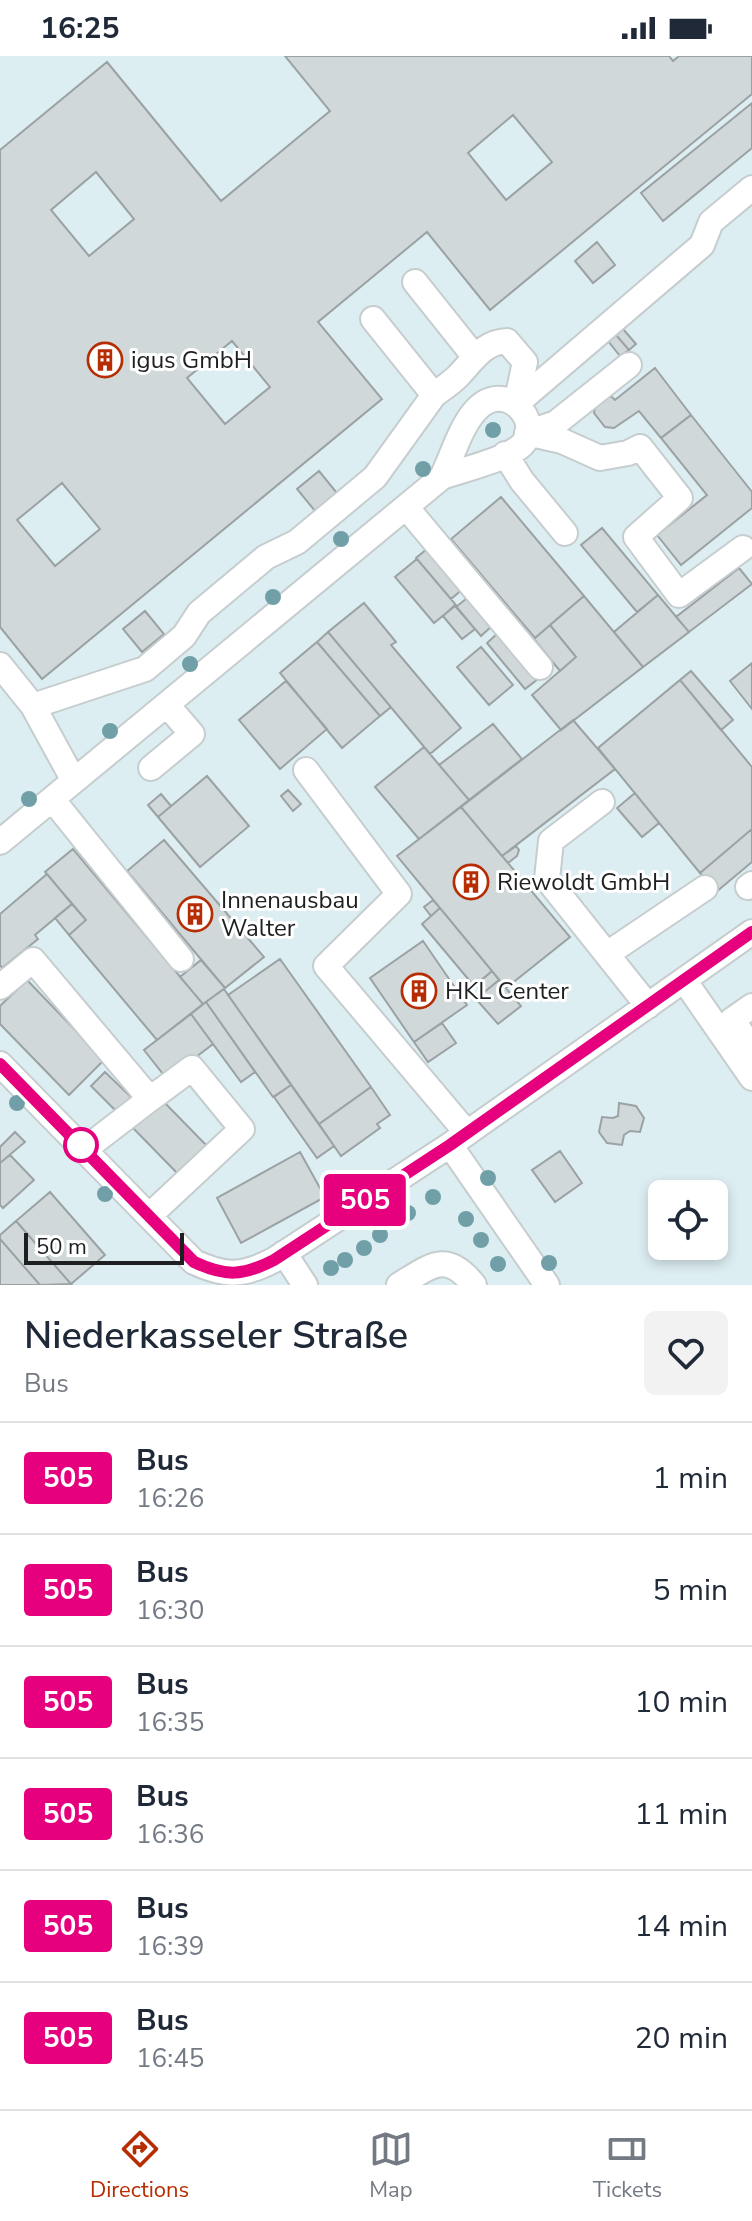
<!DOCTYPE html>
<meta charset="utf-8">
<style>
:root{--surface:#fff;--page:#f2f2f3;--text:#1f2937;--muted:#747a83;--line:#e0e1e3;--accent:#b72d03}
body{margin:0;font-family:"Nunito Sans",sans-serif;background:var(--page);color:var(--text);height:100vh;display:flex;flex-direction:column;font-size:30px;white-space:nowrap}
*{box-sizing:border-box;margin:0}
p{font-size:26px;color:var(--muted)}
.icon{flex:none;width:44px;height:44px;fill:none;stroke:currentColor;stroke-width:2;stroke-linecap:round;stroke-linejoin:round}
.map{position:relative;height:1229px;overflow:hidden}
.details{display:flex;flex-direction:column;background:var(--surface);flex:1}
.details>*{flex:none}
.badge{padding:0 16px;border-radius:6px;font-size:28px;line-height:52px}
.buttons{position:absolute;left:648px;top:1124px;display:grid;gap:16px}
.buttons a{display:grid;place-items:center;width:80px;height:80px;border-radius:12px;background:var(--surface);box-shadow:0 4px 12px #0003;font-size:40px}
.scale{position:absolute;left:24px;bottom:20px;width:160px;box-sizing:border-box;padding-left:8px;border:4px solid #1d1f20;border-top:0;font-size:22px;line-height:28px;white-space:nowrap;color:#1d1f20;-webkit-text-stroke:6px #fff;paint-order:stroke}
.map>.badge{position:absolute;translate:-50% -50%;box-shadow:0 0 0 4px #fff}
.round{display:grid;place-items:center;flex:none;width:84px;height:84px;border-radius:12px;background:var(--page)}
.headline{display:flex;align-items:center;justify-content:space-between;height:136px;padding:0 24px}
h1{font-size:38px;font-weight:600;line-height:60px}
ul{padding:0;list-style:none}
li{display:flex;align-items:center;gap:24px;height:112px;padding:0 24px;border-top:2px solid var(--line)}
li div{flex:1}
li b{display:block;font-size:30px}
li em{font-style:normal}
li .badge{min-width:88px;font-weight:700;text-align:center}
.status{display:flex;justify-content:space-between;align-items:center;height:56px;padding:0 40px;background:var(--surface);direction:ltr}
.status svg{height:22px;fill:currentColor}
.tabs{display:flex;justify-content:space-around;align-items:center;height:112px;border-top:2px solid var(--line);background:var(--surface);font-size:22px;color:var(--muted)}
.tabs a{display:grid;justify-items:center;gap:4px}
.tabs .current{color:var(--accent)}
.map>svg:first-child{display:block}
.built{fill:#ddeef2;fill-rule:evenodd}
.building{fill:#d1d8da;stroke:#9ba2a4;stroke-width:2;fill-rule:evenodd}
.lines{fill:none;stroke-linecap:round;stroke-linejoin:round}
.minor-casing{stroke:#c6cdcf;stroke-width:28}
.minor{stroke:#fff;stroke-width:24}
.tree{fill:#719fa8}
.line-casing{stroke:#fff;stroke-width:18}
.line{stroke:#e6007e;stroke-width:12}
.stop-dot{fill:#fff;stroke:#e6007e;stroke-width:4}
.labels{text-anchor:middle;stroke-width:6;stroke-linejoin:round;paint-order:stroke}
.poi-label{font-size:24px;fill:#1d1f20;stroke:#fff;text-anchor:start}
</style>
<div class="status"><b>16:25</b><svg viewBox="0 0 49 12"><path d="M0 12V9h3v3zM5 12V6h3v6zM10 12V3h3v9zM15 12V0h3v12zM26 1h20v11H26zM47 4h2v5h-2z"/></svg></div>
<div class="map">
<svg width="752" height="1229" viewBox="0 0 752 1229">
<rect width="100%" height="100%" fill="#f1f8fa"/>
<path class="built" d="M0,0h752v1229h-752zM662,1138h52v52h-52z"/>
<path class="building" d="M285,0h384l4,5 6,-5h73v38l-262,216 -63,-78 -109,90 64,77 -340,280 -42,-52v-477l107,-88 114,139 109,-90zM513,59l39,47 -46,38 -38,-47zM96,116l38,47 -45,37 -38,-46zM232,285l38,46 -45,37 -38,-46zM62,427l38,46 -45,37 -38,-46z
M752,47v45l-89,73 -22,-28z
M597,186l18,23 -22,18 -18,-22z
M623,273l13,15 -7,6 -13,-15z
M616,279l13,15 -9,6 -12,-15z
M655,312l36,47 -30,23 -22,-27 -25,17 -9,-1 -11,-14 1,-5 12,-11h5l3,3z
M691,359l61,77v16l-71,57 -24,-30 50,-40 -46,-57z
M319,415l18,22 -22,18 -18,-22z
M501,441l83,99 -49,42 -84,-99z
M602,472l56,67 -21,17 -56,-67z
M432,489l32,43 -13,11 -35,-41z
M417,503l39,46 -22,18 -39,-46z
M739,512l13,16 -63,48 -13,-15z
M658,539l31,37 -46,35 -29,-35z
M584,540l59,71 -82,63 -29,-35 44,-38 -26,-32z
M467,542l27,26 -13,12 -25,-29z
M364,547l32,39 -5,3 70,83 -31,26 -102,-122z
M455,549l20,24 -13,10 -19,-23z
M145,555l19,23 -22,18 -19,-23z
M550,569l26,32 -16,14 -26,-32z
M328,576l63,75 -11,9 -63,-74z
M499,576l39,47 -13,10 -38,-46z
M317,586l63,74 -38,32 -62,-75z
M481,591l32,38 -24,20 -32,-38z
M752,607v46l-22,-28z
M691,615l42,49 -12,10 -41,-50z
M680,624l72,87v62l-52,44 -102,-125z
M286,625l41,48 -47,40 -41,-49z
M573,664l42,49 -113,87 -41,-49z
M493,668l29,35 -53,41 -30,-35z
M424,691l45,53 -50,39 -44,-52z
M207,720l42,50 -49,41 -42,-50z
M288,734l13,14 -8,7 -12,-15z
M635,737l24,30 -17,14 -25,-29z
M161,738l10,12 -13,11 -10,-12z
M461,751l109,130 -64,51 -109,-132z
M752,773v33l-36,30 -16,-19z
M164,784l100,117 -39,31 -98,-117z
M516,790l3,4 -2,6 -9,7 -6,-7z
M73,793l130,155 -46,36 -88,-105 17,-15 -41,-48z
M47,818l25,30 -37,31 3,4 -36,29 -2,-3v-51z
M433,844l7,8 -9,8 -7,-9z
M72,848l14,16 -17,15 -14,-17z
M440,852l52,63 -18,15 -52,-62z
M423,885l44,64 -53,37 -44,-64z
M280,903l91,128 -52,37 -91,-129z
M201,904l24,28 -22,16 -23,-27z
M492,915l7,9 -17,14 -6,-9z
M27,924l77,80 -35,35 -69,-71v-18z
M499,924l22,26 -23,18 -22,-25z
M224,933l67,96 -18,12 -67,-95z
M206,946l49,70 -14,10 -50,-68z
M191,958l22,30 -46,35 -23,-29z
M442,967l14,20 -28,19 -14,-20z
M105,1016l26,25 -14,15 -26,-26z
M291,1029l43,61 -17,12 -43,-61z
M371,1031l19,28 -13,9 3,4 -39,28 -22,-32z
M162,1044l46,47 -29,28 -46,-47z
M619,1047l17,3 8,12 -4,14 -10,-1 -6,4 -2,10 -15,-2 -8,-11 3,-15 11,1 5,-2z
M15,1076l10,10 -25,21v-16z
M560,1095l22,32 -27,19 -23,-32z
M300,1096l25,45 -84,46 -24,-45z
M10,1099l24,25 -31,28 -3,-3v-42z
M50,1136l55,63 -34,29 -55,-63z
M16,1165l55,63 -31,1 -40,-46v-4z
M0,1183l40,46h-40z"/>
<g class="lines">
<g class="minor-casing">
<path id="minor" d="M415,226l59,74
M373,263l61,76c8,-6 19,-13 26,-21 14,-15 24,-32 47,-33l18,21 -9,42
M516,348l186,-159 9,-23 41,-34
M527,377l35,8 38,17 28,-5 12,-6 40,51 -44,39 43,58 64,-47
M527,377l29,-10 73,-58
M505,398l17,27 43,52
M406,451l134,160
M0,609l33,41 41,75
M33,650l112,-37 39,-33 15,-23 67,-56 31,-15 78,-65 59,-82
M151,712l41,-34 -25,-29
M306,714l93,124 -73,72 141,167
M52,743l129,160
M602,746l-51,39 -4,38 101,127
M0,786l442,-365c22,-8 64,-17 80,-32 22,-23 -17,-68 -47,-34 -15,17 -23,46 -33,66
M748,831l4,-3
M607,898l98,-66
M684,924l68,98
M0,931l33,-27 117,139 -65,50
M752,950l-20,14 20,28
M0,1008l194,198c32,15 49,14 80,-2l176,-115 302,-213
M450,1089l97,140
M149,1160l93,-87 -50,-61 -42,31
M284,1197l21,32
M399,1229c32,-19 47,-35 75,0"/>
</g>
<use href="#minor" class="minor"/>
</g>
<g class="tree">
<circle cx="493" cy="374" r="8"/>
<circle cx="423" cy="413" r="8"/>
<circle cx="341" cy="483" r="8"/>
<circle cx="273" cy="541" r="8"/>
<circle cx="190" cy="608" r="8"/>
<circle cx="110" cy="675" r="8"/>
<circle cx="29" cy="743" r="8"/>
<circle cx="17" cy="1047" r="8"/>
<circle cx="488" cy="1122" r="8"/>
<circle cx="105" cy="1138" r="8"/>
<circle cx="433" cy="1141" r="8"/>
<circle cx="408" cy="1157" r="8"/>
<circle cx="466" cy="1163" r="8"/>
<circle cx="380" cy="1179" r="8"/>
<circle cx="481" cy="1184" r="8"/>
<circle cx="364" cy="1192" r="8"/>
<circle cx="345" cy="1204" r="8"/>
<circle cx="549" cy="1207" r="8"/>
<circle cx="498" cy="1208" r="8"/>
<circle cx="331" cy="1212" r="8"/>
</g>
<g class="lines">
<g class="line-casing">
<path id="line" d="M0,1008l194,198c32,15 49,14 80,-2l176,-115 302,-213"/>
</g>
<use href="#line" class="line"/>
</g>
<defs>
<g id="building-ring" transform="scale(1.8)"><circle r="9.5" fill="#fff" stroke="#b72d03" stroke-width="1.5"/><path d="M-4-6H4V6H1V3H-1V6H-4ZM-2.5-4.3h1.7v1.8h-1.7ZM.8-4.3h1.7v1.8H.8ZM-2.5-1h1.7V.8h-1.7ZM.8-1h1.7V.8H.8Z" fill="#b72d03"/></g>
</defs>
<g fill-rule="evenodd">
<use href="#building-ring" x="105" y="304"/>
<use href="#building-ring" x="471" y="826"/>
<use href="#building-ring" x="195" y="858"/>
<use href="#building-ring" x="419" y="935"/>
</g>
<circle class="stop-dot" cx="81" cy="1089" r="16"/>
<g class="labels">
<g class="poi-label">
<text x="131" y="312">igus GmbH</text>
<text x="497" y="834">Riewoldt GmbH</text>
<text x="221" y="852">Innenausbau<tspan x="221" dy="28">Walter</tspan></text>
<text x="445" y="943">HKL Center</text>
</g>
</g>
</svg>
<div class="buttons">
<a><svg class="icon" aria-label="locate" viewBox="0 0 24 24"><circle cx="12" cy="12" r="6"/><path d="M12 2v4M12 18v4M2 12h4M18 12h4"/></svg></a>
</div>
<div class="scale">50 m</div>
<b class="badge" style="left:365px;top:1144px;background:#e6007e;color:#fff">505</b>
</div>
<section class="details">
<div class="headline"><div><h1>Niederkasseler Straße</h1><p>Bus</p></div><a class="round"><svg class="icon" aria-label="heart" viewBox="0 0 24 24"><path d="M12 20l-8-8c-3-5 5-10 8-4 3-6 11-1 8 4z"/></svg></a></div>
<ul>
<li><span class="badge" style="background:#e6007e;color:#fff">505</span><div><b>Bus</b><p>16:26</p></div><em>1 min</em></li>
<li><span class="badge" style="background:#e6007e;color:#fff">505</span><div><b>Bus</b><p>16:30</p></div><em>5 min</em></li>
<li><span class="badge" style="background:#e6007e;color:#fff">505</span><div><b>Bus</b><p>16:35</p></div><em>10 min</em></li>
<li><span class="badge" style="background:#e6007e;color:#fff">505</span><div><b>Bus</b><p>16:36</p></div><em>11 min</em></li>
<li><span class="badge" style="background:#e6007e;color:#fff">505</span><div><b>Bus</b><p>16:39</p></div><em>14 min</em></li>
<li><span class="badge" style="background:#e6007e;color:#fff">505</span><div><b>Bus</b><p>16:45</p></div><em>20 min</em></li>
</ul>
</section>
<nav class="tabs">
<a class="current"><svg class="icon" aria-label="directions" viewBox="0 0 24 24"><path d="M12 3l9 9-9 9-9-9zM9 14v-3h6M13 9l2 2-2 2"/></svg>Directions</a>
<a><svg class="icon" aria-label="map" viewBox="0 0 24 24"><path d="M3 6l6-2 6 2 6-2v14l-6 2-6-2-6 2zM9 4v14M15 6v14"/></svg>Map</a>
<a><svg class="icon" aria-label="tickets" viewBox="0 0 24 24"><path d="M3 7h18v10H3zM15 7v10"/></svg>Tickets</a>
</nav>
